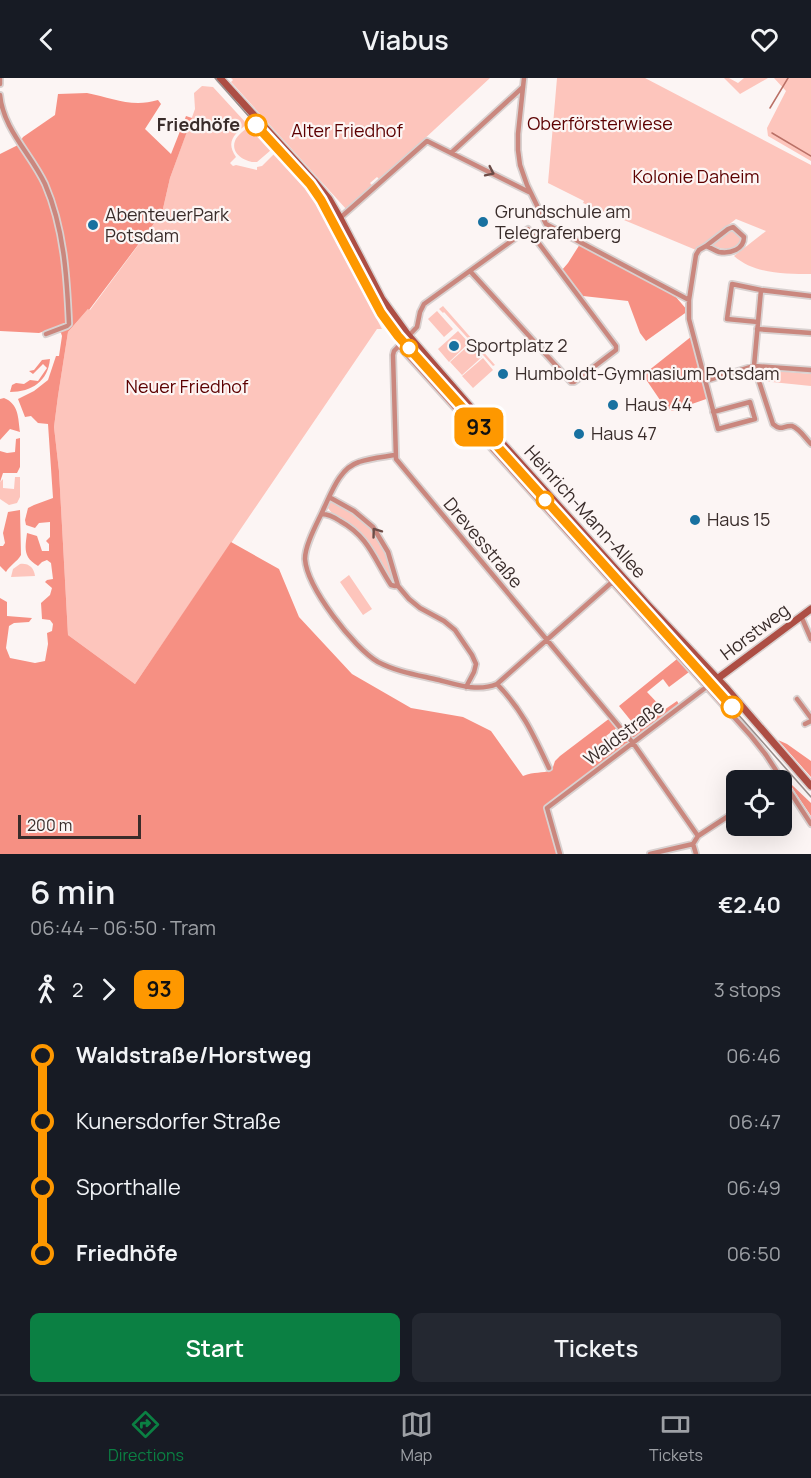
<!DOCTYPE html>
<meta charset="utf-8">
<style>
:root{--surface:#171b24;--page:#242831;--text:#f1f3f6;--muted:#9ea1a6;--line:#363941;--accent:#0b8043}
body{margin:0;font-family:Manrope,sans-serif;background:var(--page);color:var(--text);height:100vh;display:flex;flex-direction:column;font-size:22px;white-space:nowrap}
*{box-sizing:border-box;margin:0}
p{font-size:20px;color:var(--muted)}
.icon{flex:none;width:33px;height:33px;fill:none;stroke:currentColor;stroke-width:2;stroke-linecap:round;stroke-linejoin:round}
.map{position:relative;height:776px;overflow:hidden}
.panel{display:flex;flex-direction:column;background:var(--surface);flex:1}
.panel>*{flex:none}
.badge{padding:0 12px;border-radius:9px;font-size:21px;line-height:39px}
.controls{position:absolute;left:726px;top:692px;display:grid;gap:12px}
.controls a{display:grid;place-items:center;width:66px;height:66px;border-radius:9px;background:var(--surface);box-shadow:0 6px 24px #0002;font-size:30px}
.scale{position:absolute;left:18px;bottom:15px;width:123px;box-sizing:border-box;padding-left:6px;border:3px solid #392c2a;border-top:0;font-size:16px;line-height:21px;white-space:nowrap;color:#392c2a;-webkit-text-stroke:4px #fcf5f4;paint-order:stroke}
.map>.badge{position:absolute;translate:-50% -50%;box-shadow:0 0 0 3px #fff}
.legs{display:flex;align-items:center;gap:9px;height:66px;padding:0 30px;font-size:20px}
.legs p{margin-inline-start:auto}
.summary{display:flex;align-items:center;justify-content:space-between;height:102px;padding:0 30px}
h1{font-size:33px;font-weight:600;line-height:45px}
.action{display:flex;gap:12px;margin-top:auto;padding:12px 30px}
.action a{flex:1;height:69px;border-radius:9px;background:var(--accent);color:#fff;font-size:24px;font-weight:600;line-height:69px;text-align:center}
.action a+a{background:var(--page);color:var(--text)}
ul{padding:0 30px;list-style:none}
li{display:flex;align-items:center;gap:21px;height:66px;font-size:22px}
li i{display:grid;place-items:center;width:9px;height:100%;margin:0 8px;background:currentColor}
li i::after{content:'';width:15px;height:15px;margin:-8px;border:4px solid;border-radius:50%;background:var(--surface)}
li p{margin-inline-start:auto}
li:first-child i{background:linear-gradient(#0000 50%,currentColor 0)}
li:last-child i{background:linear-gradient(currentColor 50%,#0000 0)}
header{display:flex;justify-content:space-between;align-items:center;height:78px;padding:0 30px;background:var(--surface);font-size:27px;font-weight:600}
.tab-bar{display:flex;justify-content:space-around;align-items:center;height:84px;border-top:2px solid var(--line);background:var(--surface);font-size:16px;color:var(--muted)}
.tab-bar a{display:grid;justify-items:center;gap:3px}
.tab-bar .on{color:var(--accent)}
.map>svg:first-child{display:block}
.green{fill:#fdc5bc}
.forest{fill:#f69083}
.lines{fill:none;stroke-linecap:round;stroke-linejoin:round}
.stream{stroke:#ba7066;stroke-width:1.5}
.street-casing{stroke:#d9d1d0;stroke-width:8}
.secondary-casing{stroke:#d9d1d0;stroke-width:10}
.street{stroke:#ca877e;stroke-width:4.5}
.secondary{stroke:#ad4e44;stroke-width:7}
.tram{stroke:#988e8c;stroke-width:1.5}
.oneway{stroke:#6c4c47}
.line-1-casing{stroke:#fff;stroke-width:14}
.line-1{stroke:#fe9800;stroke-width:9}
.stop-1-dot{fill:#fff;stroke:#fe9800;stroke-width:3}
.poi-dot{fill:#1871a0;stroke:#fcf5f4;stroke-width:2}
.labels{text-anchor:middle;stroke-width:4.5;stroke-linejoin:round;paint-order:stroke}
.park-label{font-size:18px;fill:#5c0001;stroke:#fcf5f4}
.stop-label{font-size:18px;font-weight:bold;fill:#392c2a;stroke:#fcf5f4;text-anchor:end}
.poi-label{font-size:18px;fill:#392c2a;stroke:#fcf5f4;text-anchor:start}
.street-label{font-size:18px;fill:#392c2a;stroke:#fcf5f4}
</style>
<header><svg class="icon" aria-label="back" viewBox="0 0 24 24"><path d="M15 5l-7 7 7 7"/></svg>Viabus<svg class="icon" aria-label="heart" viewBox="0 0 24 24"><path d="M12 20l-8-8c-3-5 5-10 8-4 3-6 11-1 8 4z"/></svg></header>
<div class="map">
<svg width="811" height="776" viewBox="0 0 811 776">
<rect width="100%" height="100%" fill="#fcf5f4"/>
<path class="green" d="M231,0h259l-110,102 -3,-3 -7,6 3,3 -26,24 -116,-128 2,-2z
M557,0h88l166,87v109c-26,0 -57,0 -77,-18l32,-25 -30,-12 -40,31 -113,-47 1,-2 -36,-18z
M724,0h5l9,5 6,-5h24l-28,16z
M774,0h37v83l-43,-25 -1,-8 19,-37z
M202,8l11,1 34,37c-12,10 -22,17 -11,33l-6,6 3,3 3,-1 21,5v-3l5,-1 12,-12 34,37 8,13 66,125h-5l-242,355 -67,-49 -9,-164 -5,-44 4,-31 10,-64 20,-23 2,1 72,-97 8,-35 25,-69 -1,-16z
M249,48l22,24 -14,12c-10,1 -27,-8 -22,-21 2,-6 10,-11 14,-15z
M732,152l6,3 4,3c1,20 -20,13 -32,9l16,-14z
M443,228l52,59 -2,1 -49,-54 -1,1 -4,-4z
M437,233l16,18 -9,8 -16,-18z
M458,253l11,12 -20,19 -11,-13z
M470,266l12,13 -20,18 -12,-13z
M483,280l10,12 -20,18 -11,-12z
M767,292l44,4v12l-49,-5 1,-3h2z
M15,399h5v20l-3,6 -8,2 -9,-6v-17l3,-3v9l11,1z
M331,423c7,3 15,6 22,11 25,15 34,43 42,69l-3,2c-7,-14 -14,-31 -25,-42 -9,-10 -36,-25 -40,-35z
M20,486c9,-1 14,4 15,12l-24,1 2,-8z
M349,497l23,34 -9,6 -23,-33z"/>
<path class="forest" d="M87,15c25,5 45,15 71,7l3,4 -16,25 26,25 15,-38 6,2 -22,60 -8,35 -73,97 -1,-1 -20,23 -10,64 -4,31 5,44 9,164 67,49 96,-142 48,27 20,48 53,57 59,34 52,9 28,14 32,45c12,-5 18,-2 29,-6l3,-9 5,-5 50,-38 8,9 -12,9 8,10 12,-9 6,6 -86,64 14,47h-560v-256l7,4v14l25,2 -3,4 -15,1 -5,3 -3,22 4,10 25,5 10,-2 3,-17 -1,-11 5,-2 1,-7 -3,-4 -8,-1 -1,-16 9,-8 2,-7 -7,-6 2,-2 6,-1 -2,-16 -4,-3 -5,2 -4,4c-15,-9 -13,-17 -11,-33l10,3 5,15h7v-7l-3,-3 4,-4v-15l-11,1 -4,5 -9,-3 -1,-5 3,-12 6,-3 19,-7 -5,-74 -10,-1 -7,-7 -6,1 -7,-18 16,-8 14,-11 8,-24h3l3,-20 -1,-3 -2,-1 -9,4 -1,-2h-3l-1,-3 -6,2 -39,-2v-177l18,-9 5,-8 32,-22 3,-21z
M580,166l95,52 13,15 -42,30 -6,-8 -12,-32 -45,-5 -21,-26 6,-7z
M692,258l17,62 -37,13 -12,-11 -17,-25z
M50,281c-2,22 -18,33 -40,33l2,-7 4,-2 8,1 6,-4 8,1 9,-13 -4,-4 -10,10 -4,-3 5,-1 8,-10z
M4,320c15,6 14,20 16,34l-10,-3 -10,11v-41z
M20,360v29l-3,6h-14l-3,9v-31l7,2 8,-1 1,-13z
M20,432l1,45c-4,7 -11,10 -15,17l-6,-6v-20h3l2,-3 -2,-10 5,-21z
M677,581l12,13 -20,15 -6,-8 -16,13 17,18 13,-9 3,5 -47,37 -6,-8 9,-8 -17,-21z
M778,662l9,4 24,17v16z
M792,707l19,18v13l-20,-30z"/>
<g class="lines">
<path class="stream" d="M770,30l18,-30
M772,55l39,23"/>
<g class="street-casing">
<path id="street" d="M524,0l-6,56v16l2,15 7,20 19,39 143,76
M0,6v-6
M0,17c3,34 31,59 45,89 19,44 22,93 24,140l-2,2 -21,8
M451,75l72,-66
M340,140l87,-77 102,51
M706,168l22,-17 5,-2 11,10c0,12 -13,17 -25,15 -4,-1 -9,-5 -13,-6l-7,4 -3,5 -7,45v19l29,110 37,-10 -5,-17 -37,10
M470,193l101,111h3l42,-32v-4l-88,-117 -104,75 -4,8 -3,15 -23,24 -1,4 3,104 237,284 65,93
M761,212l-7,76 19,58c9,8 10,1 19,2 7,2 14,13 19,18
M758,244l-31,-3 5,-35 29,6 50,6
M757,251l54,4
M399,268l352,390 15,19 45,69
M705,303l49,-15 57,4
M395,377c-12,2 -25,3 -36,7 -19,6 -27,29 -35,46 -6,14 -19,36 -19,51 2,29 49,89 73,103 19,10 40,13 61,18 19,5 39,12 58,4l114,-101
M329,419l25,14 19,16 15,25 10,34 11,13 11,9 24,13 11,9 17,25 4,9 -2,8 -8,15
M322,436c7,0 12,3 18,7 29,16 34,38 51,64l4,1h3
M801,538l10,23
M497,606c26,27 36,50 52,84
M797,621l14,19
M805,646l6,-3
M693,766l3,10
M560,776l-13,-46 170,-129
M650,776l43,-10 5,-8 38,-25"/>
</g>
<g class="secondary-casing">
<path id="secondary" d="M220,0l94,103 15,18 11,19 42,81 26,36 86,99 154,171 79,84 84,97
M717,601l94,-70"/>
</g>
<use href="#street" class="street"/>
<use href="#secondary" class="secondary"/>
<path class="tram" d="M215,0l101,115c32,45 47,100 82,143l346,385 67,76"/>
</g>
<defs><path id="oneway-chevron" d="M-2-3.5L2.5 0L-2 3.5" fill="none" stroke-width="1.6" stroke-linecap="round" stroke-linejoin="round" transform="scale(1.5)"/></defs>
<g class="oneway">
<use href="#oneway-chevron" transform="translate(490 94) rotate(26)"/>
<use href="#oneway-chevron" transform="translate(376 454) rotate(-126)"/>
</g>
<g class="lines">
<g class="line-1-casing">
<path id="line-1" d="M256,47l54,59 11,16 60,113 17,23 334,371"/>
</g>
<use href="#line-1" class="line-1"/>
</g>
<g class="stop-1-dot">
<circle cx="256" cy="47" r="10"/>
<circle cx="409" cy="270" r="8"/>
<circle cx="545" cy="422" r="8"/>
<circle cx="732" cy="629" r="10"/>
</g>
<g class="poi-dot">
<circle cx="483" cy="144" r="6"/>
<circle cx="93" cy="147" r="6"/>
<circle cx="454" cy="268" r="6"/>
<circle cx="503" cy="296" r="6"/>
<circle cx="613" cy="327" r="6"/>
<circle cx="579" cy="356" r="6"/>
<circle cx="695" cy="442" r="6"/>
</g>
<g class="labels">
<g class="park-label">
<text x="600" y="52">Oberförsterwiese</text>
<text x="347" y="59">Alter Friedhof</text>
<text x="696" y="105">Kolonie Daheim</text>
<text x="187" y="315">Neuer Friedhof</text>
</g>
<g class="stop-label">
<text x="240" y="53">Friedhöfe</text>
</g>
<g class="poi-label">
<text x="495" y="140">Grundschule am<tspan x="495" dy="21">Telegrafenberg</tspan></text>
<text x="105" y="143">AbenteuerPark<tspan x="105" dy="21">Potsdam</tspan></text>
<text x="466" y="274">Sportplatz 2</text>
<text x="515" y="302">Humboldt-Gymnasium Potsdam</text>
<text x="625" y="333">Haus 44</text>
<text x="591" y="362">Haus 47</text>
<text x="707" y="448">Haus 15</text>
</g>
<g class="street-label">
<text transform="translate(585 434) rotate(48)" y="6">Heinrich-Mann-Allee</text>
<text transform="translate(483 465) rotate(50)" y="6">Drevesstraße</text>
<text transform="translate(755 554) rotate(-37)" y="6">Horstweg</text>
<text transform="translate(624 655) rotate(-37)" y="6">Waldstraße</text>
</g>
</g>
</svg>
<div class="controls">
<a><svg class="icon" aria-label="locate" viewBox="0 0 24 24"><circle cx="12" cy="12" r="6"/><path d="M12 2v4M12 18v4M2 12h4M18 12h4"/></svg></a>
</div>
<div class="scale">200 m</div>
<b class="badge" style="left:479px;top:349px;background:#fe9800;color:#111">93</b>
</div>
<section class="panel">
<div class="summary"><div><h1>6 min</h1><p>06:44 – 06:50 · Tram</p></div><b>€2.40</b></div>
<div class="legs"><svg class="icon" aria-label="walk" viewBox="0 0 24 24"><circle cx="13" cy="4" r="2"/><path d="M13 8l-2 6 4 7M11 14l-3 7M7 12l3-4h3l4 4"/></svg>2<svg class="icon" aria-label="forward" viewBox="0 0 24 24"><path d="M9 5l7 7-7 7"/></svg><b class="badge" style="background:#fe9800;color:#111">93</b><p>3 stops</p></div>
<ul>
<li><i style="color:#fe9800"></i><b>Waldstraße/Horstweg</b><p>06:46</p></li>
<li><i style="color:#fe9800"></i><span>Kunersdorfer Straße</span><p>06:47</p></li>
<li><i style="color:#fe9800"></i><span>Sporthalle</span><p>06:49</p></li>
<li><i style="color:#fe9800"></i><b>Friedhöfe</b><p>06:50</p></li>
</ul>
<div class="action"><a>Start</a><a>Tickets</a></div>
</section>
<nav class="tab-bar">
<a class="on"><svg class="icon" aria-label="directions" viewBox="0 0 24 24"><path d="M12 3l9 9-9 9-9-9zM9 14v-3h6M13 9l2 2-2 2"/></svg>Directions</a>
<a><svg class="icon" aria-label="map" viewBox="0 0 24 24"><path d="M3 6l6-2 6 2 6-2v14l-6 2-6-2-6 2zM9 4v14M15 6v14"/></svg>Map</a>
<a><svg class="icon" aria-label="tickets" viewBox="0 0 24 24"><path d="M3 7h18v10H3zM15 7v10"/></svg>Tickets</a>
</nav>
